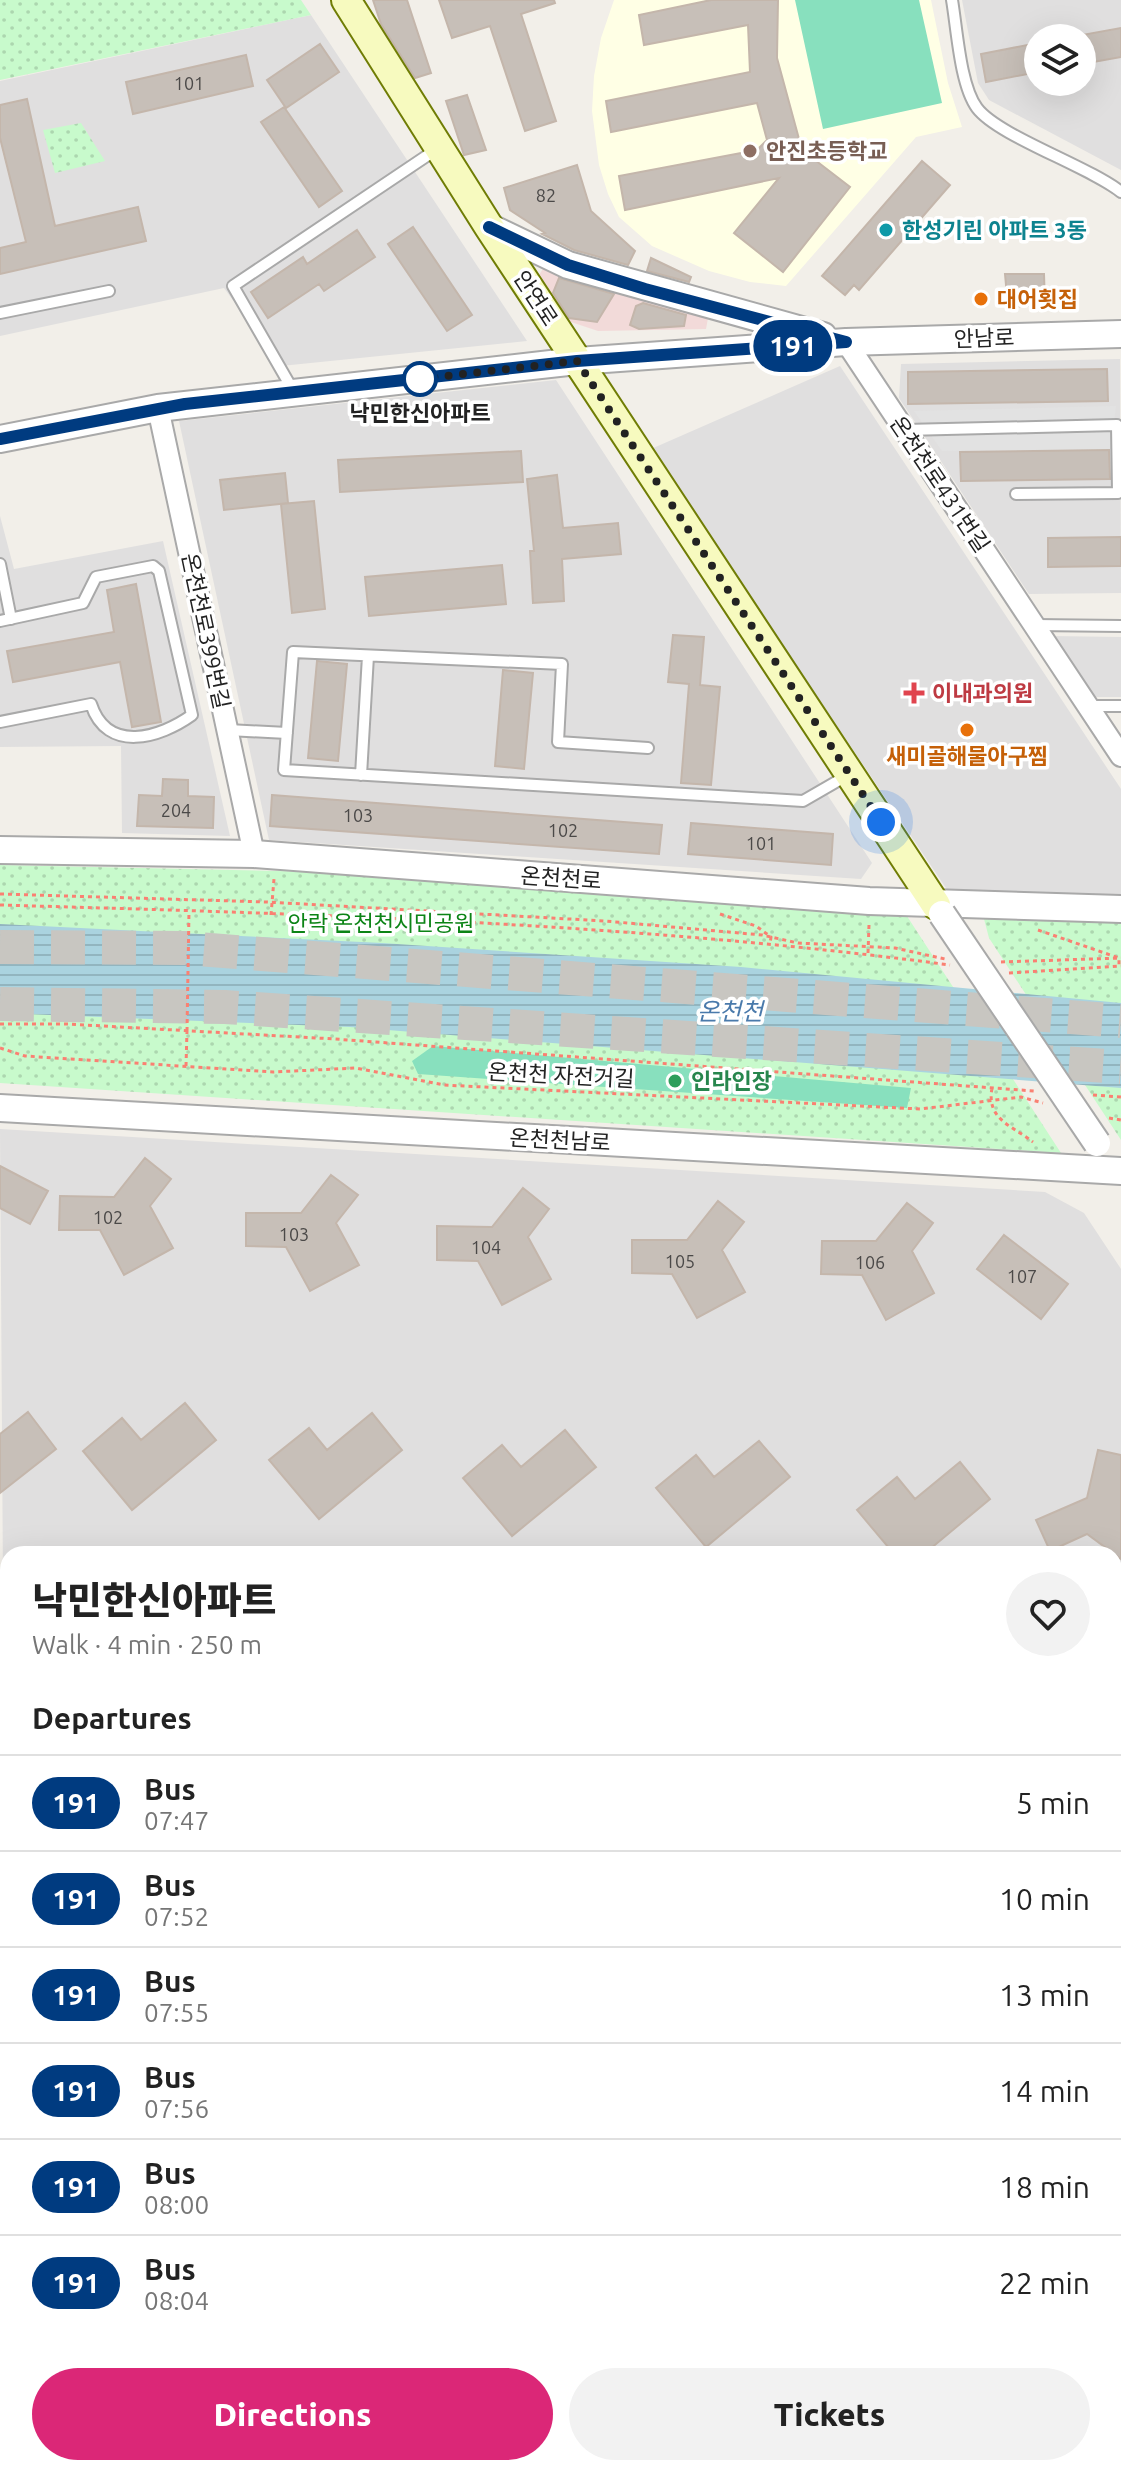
<!DOCTYPE html>
<meta charset="utf-8">
<style>
:root{--surface:#fff;--page:#f2f2f2;--text:#222;--muted:#767676;--line:#e0e0e0;--accent:#db2777}
body{margin:0;font-family:Ubuntu,"Noto Sans KR",sans-serif;background:var(--page);color:var(--text);height:100vh;display:flex;flex-direction:column;font-size:30px;white-space:nowrap}
*{box-sizing:border-box;margin:0}
p{font-size:26px;color:var(--muted)}
.icon{flex:none;width:44px;height:44px;fill:none;stroke:currentColor;stroke-width:2;stroke-linecap:round;stroke-linejoin:round}
.map{position:relative;flex:1;overflow:hidden}
.sheet{position:absolute;left:0px;top:1546px;width:1122px;height:930px;display:flex;flex-direction:column;background:var(--surface);border-radius:24px 24px 0 0;box-shadow:0 8px 32px #0002}
.sheet>*{flex:none}
.badge{padding:0 16px;border-radius:26px;font-size:28px;line-height:52px}
.fabs{position:absolute;left:1024px;top:24px;display:grid;gap:16px}
.fabs a{display:grid;place-items:center;width:72px;height:72px;border-radius:50%;background:var(--surface);box-shadow:0 8px 32px #0002;font-size:40px}
.you{position:absolute;width:40px;height:40px;margin:-20px;border:6px solid #fff;border-radius:50%;background:#1a73e8;box-shadow:0 0 0 12px #1a73e833}
.map>.badge{position:absolute;translate:-50% -50%;box-shadow:0 0 0 4px #fff}
h2{padding:0 32px;font-size:30px;line-height:72px}
.round{display:grid;place-items:center;flex:none;width:84px;height:84px;border-radius:42px;background:var(--page)}
.head{display:flex;align-items:center;justify-content:space-between;height:136px;padding:0 32px}
h1{font-size:38px;font-weight:800;line-height:60px}
.button{display:flex;gap:16px;margin-top:auto;padding:16px 32px}
.button a{flex:1;height:92px;border-radius:48px;background:var(--accent);color:#fff;font-size:32px;font-weight:800;line-height:92px;text-align:center}
.button a+a{background:var(--page);color:var(--text)}
ul{padding:0;list-style:none}
li{display:flex;align-items:center;gap:24px;height:96px;padding:0 32px;border-top:2px solid var(--line)}
li div{flex:1}
li b{display:block;font-size:30px}
li em{font-style:normal}
li .badge{min-width:88px;font-weight:700;text-align:center}
.map>svg:first-child{display:block}
.residential{fill:#e0dfdf;fill-rule:evenodd}
.commercial{fill:#f2dad9}
.education{fill:#ffffe5}
.park{fill:url(#park-dots)}
.pitch{fill:#88e0be}
.parking{fill:#e2e2e2}
.water{fill:url(#water-rules)}
.building{fill:#c7bfb8;stroke:#c4b6ab;stroke-width:2}
.lines{fill:none;stroke-linecap:round;stroke-linejoin:round}
.trunk-tunnel{stroke:#c8c6c1;stroke-width:34;stroke-dasharray:34 17;stroke-linecap:butt}
.service-casing{stroke:#a9a9a9;stroke-width:14}
.minor-casing{stroke:#a9a9a9;stroke-width:24}
.tertiary-casing{stroke:#a9a9a9;stroke-width:30}
.secondary-casing{stroke:#707d05;stroke-width:32}
.path{stroke:#fa8072;stroke-width:3;stroke-dasharray:4 4;stroke-linecap:butt}
.service{stroke:#fff;stroke-width:10}
.minor{stroke:#fff;stroke-width:20}
.tertiary{stroke:#fff;stroke-width:26}
.secondary{stroke:#f7fabf;stroke-width:28}
.tertiary-bridge-casing{stroke:#a9a9a9;stroke-width:30;stroke-linecap:butt}
.path-bridge{stroke:#fa8072;stroke-width:3;stroke-dasharray:4 4;stroke-linecap:butt}
.tertiary-bridge{stroke:#fff;stroke-width:26}
.line-casing{stroke:#fff;stroke-width:18}
.line{stroke:#003b80;stroke-width:12}
.walk{stroke:#222;stroke-width:8;stroke-dasharray:0 14.4}
.education-dot{fill:#8d6e63;stroke:#fff;stroke-width:3}
.culture-dot{fill:#0f9aa8;stroke:#fff;stroke-width:3}
.food-dot{fill:#e8710a;stroke:#fff;stroke-width:3}
.stop-dot{fill:#fff;stroke:#003b80;stroke-width:4}
.health-dot{fill:#e0444e;stroke:#fff;stroke-width:3}
.leisure-dot{fill:#2e9e5b;stroke:#fff;stroke-width:3}
.labels{text-anchor:middle;stroke-width:7;stroke-linejoin:round;paint-order:stroke}
.number-label{font-size:18px;fill:#4b4948}
.education-label{font-size:22px;font-weight:bold;fill:#785e54;stroke:#fff;text-anchor:start}
.culture-label{font-size:22px;font-weight:bold;fill:#0d838f;stroke:#fff;text-anchor:start}
.street-label{font-size:22px;fill:#222;stroke:#fff}
.food-label{font-size:22px;font-weight:bold;fill:#c56008;stroke:#fff;text-anchor:start}
.stop-label{font-size:22px;font-weight:bold;fill:#222;stroke:#fff}
.health-label{font-size:22px;font-weight:bold;fill:#be3a42;stroke:#fff;text-anchor:start}
.park-label{font-size:22px;fill:#0c8416;stroke:#fff}
.leisure-label{font-size:22px;font-weight:bold;fill:#27864d;stroke:#fff;text-anchor:start}
.water-label{font-size:24px;font-style:italic;fill:#4a7aab;stroke:#fff}
</style>
<div class="map">
<svg width="1121" height="2475" viewBox="0 0 1121 2475">
<defs>
<pattern id="park-dots" width="8" height="8" patternUnits="userSpaceOnUse" patternTransform="scale(2)"><rect width="8" height="8" fill="#c8facc"/><path d="M2 2h.1M6 6h.1" fill="none" stroke="#acd6af" stroke-width="1.8" stroke-linecap="round"/></pattern>
<pattern id="water-rules" width="6" height="5" patternUnits="userSpaceOnUse" patternTransform="scale(2)"><rect width="6" height="5" fill="#aad3df"/><path d="M0 2.5h6" fill="none" stroke="#92b5bf"/></pattern>
</defs>
<rect width="100%" height="100%" fill="#f2efe9"/>
<path class="residential" d="M962,0h159v170l-132,-70 -11,-17zM1038,38h44v44h-44z
M311,15l216,326 -246,25 -57,-78 -224,48v-255z
M1120,359l1,234 -92,1 -130,-196 2,-34z
M840,366l281,423v106l-171,-1 -299,-445z
M556,380l316,483 -11,16 -592,-39 -90,-419z
M0,516l14,53 149,-28 67,295 -108,-3 -1,-87 -121,1z
M1051,636l70,1v60h-28z
M0,1129l1045,63 39,21 37,56v396l-7,-1v-110h-1106v32l-5,-1z
M1114,1919l7,40v128l-7,-1z
M0,2088l8,1v158h-8z
M1114,2121l7,1v131l-7,2z
M0,2286l8,1v160l-8,-1z
M1121,2294v85l-7,-3v-81z
M1114,2452l7,6v17h-49l-1,-7h43z
M284,2468h85l1,7h-82z
M418,2468h106l2,7h-106z
M564,2468h247l1,7h-246z
M853,2468h173l-1,7h-170z"/>
<path class="commercial" d="M546,264l162,54 -2,11 -108,2 -30,-10 -29,-46z"/>
<path class="education" d="M614,0h317l17,83 14,44 -46,10 -130,149 -36,-4 -41,-11 -57,-25 -33,-29 -11,-23 -9,-29 -7,-54 2,-35 7,-38z"/>
<path class="park" d="M0,0h301l10,15 -311,65z
M81,123l24,38 -50,12 -12,-43z
M0,865l365,8 538,37 158,243 -1061,-70z
M992,915l129,5v220l-132,-202 -5,-19z"/>
<path class="pitch" d="M795,0h124l23,103 -119,26z
M433,1046l478,42 -4,20 -489,-34 -6,-13z"/>
<path class="parking" d="M1116,406l-6,44 -168,1 -28,-40z"/>
<path class="water" d="M0,924l382,19 359,24 380,36v85l-771,-61 -350,-14z"/>
<path class="building" d="M373,0h34l24,73 -16,5 -34,-54z
M439,0h115l1,3 -34,11 35,107 -31,10 -35,-105 -38,12z
M711,0h67l-1,58 25,92 48,37 -67,85 -49,-39 45,-55 -154,32 -6,-34 138,-26 10,-10 -10,-37 -146,29 -5,-31 144,-29 -2,-47 -104,20 -5,-30z
M1121,28v29l-39,7v-29z
M1038,43v29l-52,10 -5,-28z
M320,44l19,28 -53,36 -19,-28z
M246,55l7,31 -120,28 -7,-32z
M467,95l19,55 -22,5 -18,-54z
M27,99l28,127 83,-19 8,34 -146,33v-26l26,-6 -26,-104v-33z
M284,107l58,84 -23,16 -58,-85z
M922,161l28,24 -91,105 -5,-5 -9,10 -23,-19z
M577,165l14,46 44,40 -7,14 -54,-15 -32,-16 3,-1 -35,-23 -6,-22z
M413,227l59,88 -25,16 -59,-87z
M357,230l18,27 -51,34 -5,-7 -51,34 -17,-26 52,-35 4,7z
M651,258l40,19 -2,5 -42,-11z
M1005,274h39l1,31 -37,2z
M559,278l55,16 -17,28 -28,-4 -16,-25z
M643,303l43,12 -2,11 -45,3 -9,-4 6,-19z
M1107,369l1,32 -200,3v-32z
M1109,450l1,29 -149,2 -1,-29z
M521,451l2,31 -183,10 -2,-32z
M285,473l3,30 -64,7 -4,-30z
M557,475l6,53 55,-5 3,31 -59,5 2,42 -31,2 -3,-52h4l-7,-72z
M314,501l11,108 -33,4 -11,-109z
M1121,537v29l-73,1v-29z
M502,565l4,39 -137,12 -4,-39z
M136,584l25,138 -29,5 -12,-65 -107,20 -6,-31 107,-19 -7,-42z
M673,635l31,2 -4,48 20,2 -9,98 -30,-2 8,-99 -21,-2z
M317,661l30,3 -9,97 -30,-3z
M503,670l30,3 -9,96 -29,-3z
M163,779l25,1v16l26,1 -1,31 -76,-2 2,-31 23,1z
M272,795l390,30 -3,29 -389,-28z
M691,823l142,11 -2,31 -143,-11z
M145,1158l26,21 -21,27 23,42 -49,27 -24,-45h-41l1,-34 54,1z
M0,1166l48,25 -18,33 -30,-16z
M331,1175l27,20 -22,28 23,42 -49,26 -24,-44 -40,-1v-33h55z
M523,1188l26,21 -21,28 23,42 -49,26 -24,-44 -41,-1v-34l55,1z
M718,1201l26,21 -22,28 23,42 -48,26 -25,-44 -40,-1v-33h55z
M907,1203l26,20 -21,28 22,42 -48,27 -24,-45 -41,-1 1,-33h54z
M1004,1235l64,49 -27,35 -64,-50z
M185,1403l31,37 -84,70 -49,-59 39,-33 19,22z
M28,1412l28,37 -56,44v-59z
M372,1413l30,37 -83,69 -50,-59 40,-32 18,22z
M565,1430l31,37 -84,69 -49,-58 39,-33 19,22z
M759,1441l31,36 -84,70 -50,-59 40,-33 18,22z
M1098,1450l23,5v104l-34,-25 -37,17 -14,-31 51,-22z
M960,1462l30,37 -66,55h-30l-37,-44 40,-33 18,22z"/>
<g class="lines">
<path class="trunk-tunnel" d="M0,947l185,1 936,73
M0,1004l225,3 896,60"/>
<g class="service-casing">
<path id="service" d="M952,0c5,29 8,85 25,108 21,28 111,58 144,84
M0,313l109,-22
M294,392l-61,-106 204,-137
M905,430l212,-5 1,68 -102,1
M0,564l11,55
M0,621l83,-18 13,-26 57,-11 6,5 33,144c-32,23 -85,39 -101,-11l-91,18
M1035,625l86,1
M1088,706h33
M228,730l59,3
M648,748l-90,-6 4,-78 -269,-12 -9,118 519,31 45,-26
M361,775l7,-119
M1034,2475l3,-7"/>
</g>
<g class="minor-casing">
<path id="minor" d="M846,342l275,414
M158,408l96,446
M0,1627l8,8
M1114,1706l7,1
M1114,1808l7,39
M0,2065l8,1
M1114,2103l7,1
M1114,2418l7,4
M17,2468l82,7
M260,2468l6,7
M392,2468l1,7
M545,2468l2,7
M829,2468l1,7"/>
</g>
<g class="tertiary-casing">
<path id="tertiary" d="M489,227l79,38 255,71
M0,439l158,-31 419,-47 269,-19 275,-8
M0,850l254,4 615,47 252,8
M0,1108l1121,63"/>
</g>
<g class="secondary-casing">
<path id="secondary" d="M346,0l143,227 447,678
M0,2263l8,1
M1114,2278l7,-1"/>
</g>
<path class="path" d="M0,894l267,8 338,19 157,14 36,8 97,5 50,11
M0,905c316,9 636,18 950,60
M720,914l36,12 15,11 -1,7
M271,915l3,-36
M1038,930l81,28v7
M868,953l1,-28
M1001,962l120,-4
M1009,973l112,-7
M0,1024h67l268,15 699,52
M0,1048l25,8 248,16 83,-4 88,17 476,24 101,-12 22,6
M186,1066l1,-35
M992,1088c-6,32 21,38 41,54
M1093,1095l28,2
M1109,1118l12,2"/>
<use href="#service" class="service"/>
<use href="#minor" class="minor"/>
<use href="#tertiary" class="tertiary"/>
<use href="#secondary" class="secondary"/>
<g class="tertiary-bridge-casing">
<path id="tertiary-bridge" d="M942,914l155,229"/>
</g>
<path class="path-bridge" d="M187,1031l2,-120"/>
<use href="#tertiary-bridge" class="tertiary-bridge"/>
</g>
<g class="lines">
<g class="line-casing">
<path id="line" d="M0,439l185,-35 392,-43 269,-19 -201,-53 -77,-24 -79,-38"/>
</g>
<use href="#line" class="line"/>
<path class="walk" d="M420,379l157,-18 304,461"/>
</g>
<circle class="education-dot" cx="750" cy="151" r="8"/>
<circle class="culture-dot" cx="886" cy="230" r="8"/>
<g class="food-dot">
<circle cx="981" cy="299" r="8"/>
<circle cx="967" cy="730" r="8"/>
</g>
<circle class="stop-dot" cx="420" cy="379" r="16"/>
<path class="health-dot" d="M910 681h8v8h8v8h-8v8h-8v-8h-8v-8h8z"/>
<circle class="leisure-dot" cx="675" cy="1081" r="8"/>
<g class="labels">
<g class="number-label">
<text x="189" y="90">101</text>
<text x="546" y="202">82</text>
<text x="176" y="817">204</text>
<text x="358" y="822">103</text>
<text x="563" y="837">102</text>
<text x="761" y="850">101</text>
<text x="108" y="1224">102</text>
<text x="294" y="1241">103</text>
<text x="486" y="1254">104</text>
<text x="680" y="1268">105</text>
<text x="870" y="1269">106</text>
<text x="1022" y="1283">107</text>
</g>
<g class="education-label">
<text x="766" y="159">안진초등학교</text>
</g>
<g class="culture-label">
<text x="902" y="238">한성기린 아파트 3동</text>
</g>
<g class="street-label">
<text transform="translate(536 298) rotate(57)" y="8">안연로</text>
<text transform="translate(984 338) rotate(-2)" y="8">안남로</text>
<text transform="translate(940 484) rotate(56)" y="8">온천천로431번길</text>
<text transform="translate(206 631) rotate(78)" y="8">온천천로399번길</text>
<text transform="translate(561 878) rotate(4)" y="8">온천천로</text>
<text transform="translate(561 1075) rotate(3)" y="8">온천천 자전거길</text>
<text transform="translate(560 1140) rotate(3)" y="8">온천천남로</text>
</g>
<g class="food-label">
<text x="997" y="307">대어횟집</text>
<text x="967" y="764" text-anchor="middle">새미골해물아구찜</text>
</g>
<g class="stop-label">
<text x="420" y="421">낙민한신아파트</text>
</g>
<g class="health-label">
<text x="932" y="701">이내과의원</text>
</g>
<g class="park-label">
<text x="381" y="931">안락 온천천시민공원</text>
</g>
<g class="leisure-label">
<text x="691" y="1089">인라인장</text>
</g>
<g class="water-label">
<text x="730" y="1020">온천천</text>
</g>
</g>
</svg>
<div class="fabs">
<a><svg class="icon" aria-label="layers" viewBox="0 0 24 24"><path d="M12 4l9 5-9 5-9-5zM3 14l9 5 9-5"/></svg></a>
</div>
<div class="you" style="left:881px;top:822px"></div>
<b class="badge" style="left:793px;top:346px;background:#003b80;color:#fff">191</b>
<section class="sheet">
<div class="head"><div><h1>낙민한신아파트</h1><p>Walk · 4 min · 250 m</p></div><a class="round"><svg class="icon" aria-label="heart" viewBox="0 0 24 24"><path d="M12 20l-8-8c-3-5 5-10 8-4 3-6 11-1 8 4z"/></svg></a></div>
<h2>Departures</h2>
<ul>
<li><span class="badge" style="background:#003b80;color:#fff">191</span><div><b>Bus</b><p>07:47</p></div><em>5 min</em></li>
<li><span class="badge" style="background:#003b80;color:#fff">191</span><div><b>Bus</b><p>07:52</p></div><em>10 min</em></li>
<li><span class="badge" style="background:#003b80;color:#fff">191</span><div><b>Bus</b><p>07:55</p></div><em>13 min</em></li>
<li><span class="badge" style="background:#003b80;color:#fff">191</span><div><b>Bus</b><p>07:56</p></div><em>14 min</em></li>
<li><span class="badge" style="background:#003b80;color:#fff">191</span><div><b>Bus</b><p>08:00</p></div><em>18 min</em></li>
<li><span class="badge" style="background:#003b80;color:#fff">191</span><div><b>Bus</b><p>08:04</p></div><em>22 min</em></li>
</ul>
<div class="button"><a>Directions</a><a>Tickets</a></div>
</section>
</div>
